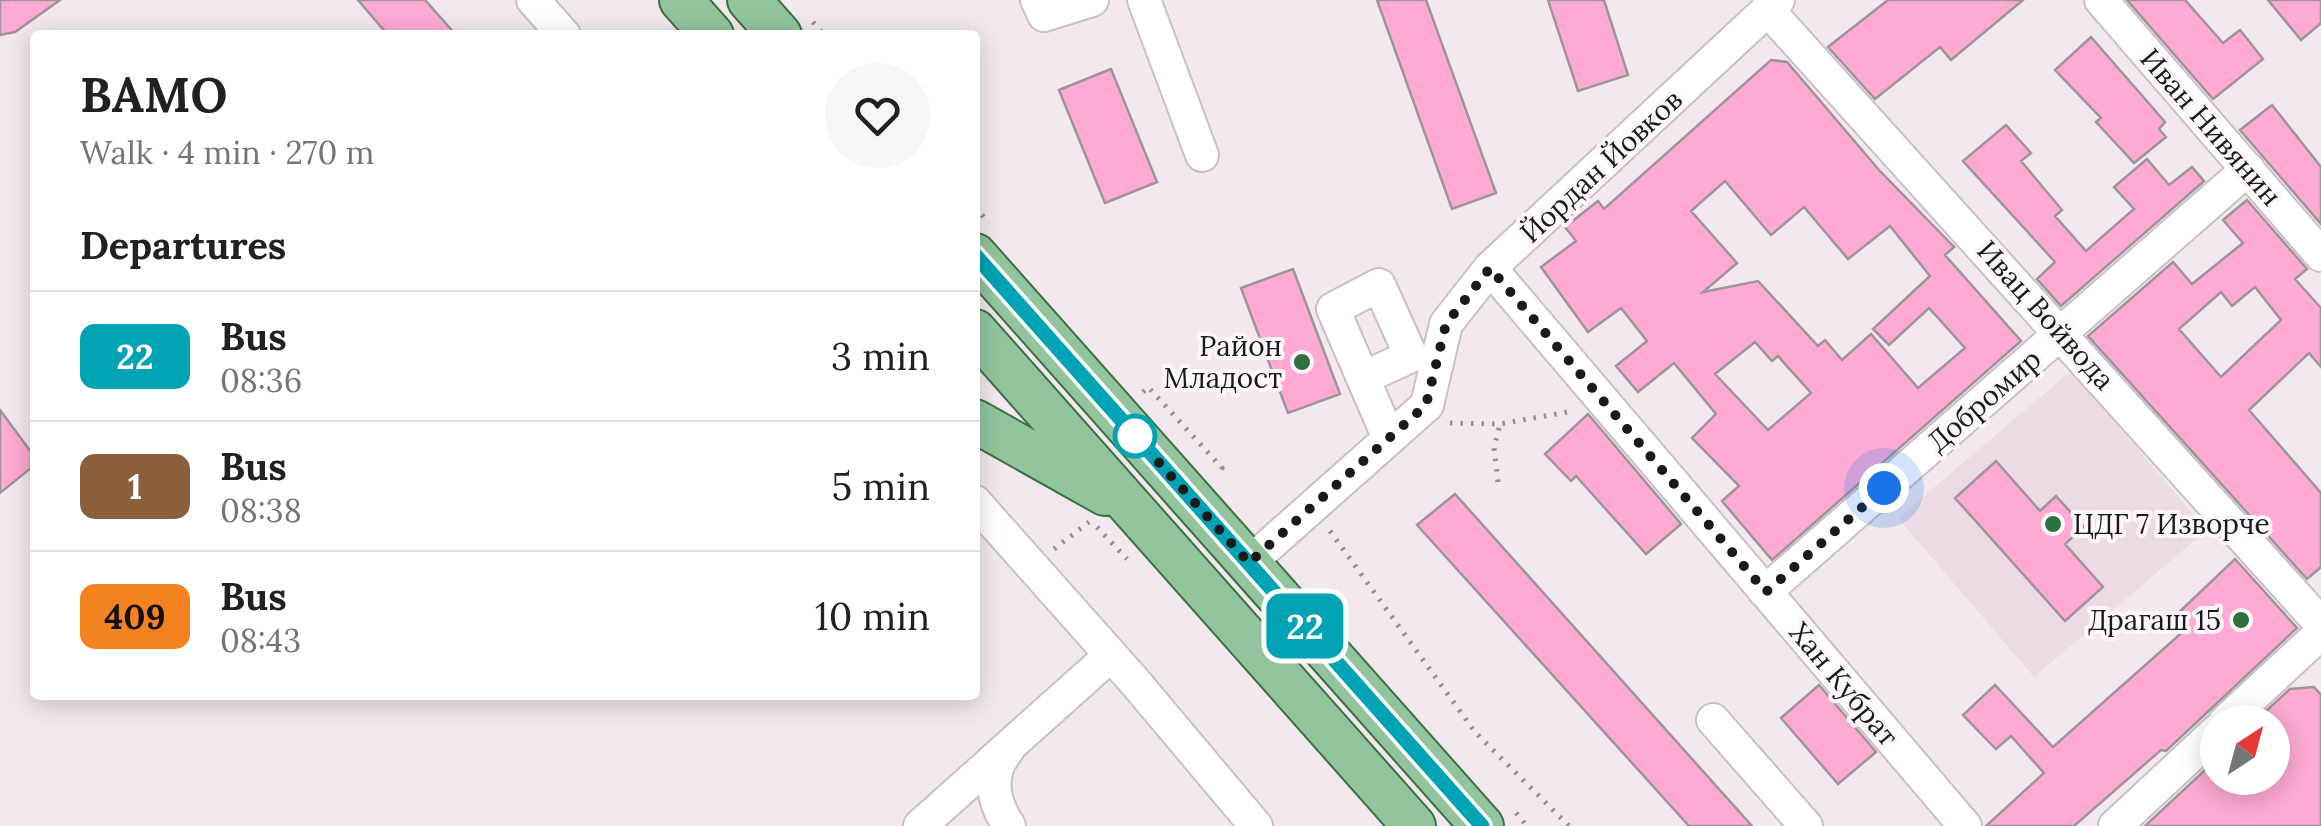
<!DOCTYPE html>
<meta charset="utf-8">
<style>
:root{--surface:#fff;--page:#f6f6f6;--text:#202124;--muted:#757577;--line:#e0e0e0}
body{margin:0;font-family:Lora,serif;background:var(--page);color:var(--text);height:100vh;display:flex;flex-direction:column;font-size:38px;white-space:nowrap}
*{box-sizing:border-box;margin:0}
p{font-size:32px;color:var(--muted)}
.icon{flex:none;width:55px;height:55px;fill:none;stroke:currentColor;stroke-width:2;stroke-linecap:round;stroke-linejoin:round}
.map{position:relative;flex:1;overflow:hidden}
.details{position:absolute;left:30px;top:30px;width:950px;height:670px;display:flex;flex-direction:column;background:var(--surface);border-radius:10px;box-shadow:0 5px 25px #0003}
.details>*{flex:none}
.badge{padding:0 20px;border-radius:15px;font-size:35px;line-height:65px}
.needle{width:65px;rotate:36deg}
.fabs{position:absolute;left:2200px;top:705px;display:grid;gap:20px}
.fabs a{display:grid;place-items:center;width:90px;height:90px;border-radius:50%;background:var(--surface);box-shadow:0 5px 25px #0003;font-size:50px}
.you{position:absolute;width:50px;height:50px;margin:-25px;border:8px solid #fff;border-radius:50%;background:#1a73e8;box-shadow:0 0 0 15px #1a73e833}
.map>.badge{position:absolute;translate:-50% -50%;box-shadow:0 0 0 5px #fff}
h2{padding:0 50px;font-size:38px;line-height:90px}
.round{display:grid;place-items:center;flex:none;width:105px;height:105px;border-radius:52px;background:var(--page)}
.summary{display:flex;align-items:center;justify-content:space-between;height:170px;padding:0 50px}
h1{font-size:48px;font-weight:700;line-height:75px}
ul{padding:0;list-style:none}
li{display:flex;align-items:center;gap:30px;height:130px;padding:0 50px;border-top:2px solid var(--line)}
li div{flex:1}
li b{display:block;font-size:38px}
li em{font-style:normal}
li .badge{min-width:110px;font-weight:700;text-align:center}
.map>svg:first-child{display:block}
.built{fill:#eddbe3}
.building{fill:#feaad4;stroke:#9d9498;stroke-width:2.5;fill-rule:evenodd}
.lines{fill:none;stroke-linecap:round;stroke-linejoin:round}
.minor-casing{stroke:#c9bfc4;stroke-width:36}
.major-casing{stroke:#397045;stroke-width:46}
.path{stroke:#958e92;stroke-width:5;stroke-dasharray:2.5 8;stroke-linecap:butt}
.minor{stroke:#fff;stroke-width:32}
.major{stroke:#92c59d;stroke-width:42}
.line-casing{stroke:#fff;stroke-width:22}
.line{stroke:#00a3b4;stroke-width:15}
.walk{stroke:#1c191b;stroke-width:10;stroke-dasharray:0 18}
.poi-dot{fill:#2c703b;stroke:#fef6fa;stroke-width:4}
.stop-dot{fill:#fff;stroke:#00a3b4;stroke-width:5}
.labels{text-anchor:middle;stroke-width:8;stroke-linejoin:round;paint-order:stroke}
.street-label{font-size:28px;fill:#1c191b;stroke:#fef6fa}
.poi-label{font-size:28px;fill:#1c191b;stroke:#fef6fa;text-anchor:end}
</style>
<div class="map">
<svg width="2321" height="826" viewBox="0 0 2321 826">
<rect width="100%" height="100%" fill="#f2e8ed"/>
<path class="built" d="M2071,371l136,159 -173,147 -136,-159z"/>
<path class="building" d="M0,0h60l-45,32 -15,3z
M358,0h67l31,35h-68z
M1377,0h49l70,193 -44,16z
M1548,0h56l24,75 -50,16z
M1888,0h135l-72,60 -11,-13 -65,52 -47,-52z
M2127,0h58l38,43 17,-13 23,29 -50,40z
M2268,0h53v23l-20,17z
M2091,37l74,85 -6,7 7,8 -32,26 -38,-41 5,-4 -46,-48z
M1771,60l16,2 92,108 75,77 -9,8 76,86 -249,219 -50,-59 17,-15 -47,-48 24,-24 -42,-51 -36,29 -22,-26 31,-25 -26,-33 -33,24 -47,-65 35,-26 -11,-14 33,-26 6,8zM1725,181l46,54 33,-28 44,52 42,-33 40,50 -57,53 16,16 40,-37 36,40 -47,40 -47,-54 -29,26 -17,-20 -7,6 -60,-65 -55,11 34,-29 -46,-52zM1755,342l17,19 6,-5 33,37 -43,37 -53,-56z
M1111,69l46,113 -52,21 -46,-113z
M2272,105l49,62v57l-81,-94z
M2006,125l25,28 -10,8 41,49 -7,6 31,35 48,-42 -20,-22 33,-28 22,26 23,-18 12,14 -143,125 -24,-27 18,-17 -92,-101z
M2247,200l60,69 -12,10 26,29v59l-12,-14 -60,57 72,83v74l-14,12 -219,-243 85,-74 19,22 51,-41 -20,-23zM2255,287l26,33 -60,57 -42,-48 42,-37 11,14z
M1293,269l47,125 -52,19 -47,-125z
M0,410l31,42v16l-31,25z
M1588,414l93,110 -35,30 -70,-78 -5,5 -26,-27z
M1996,461l44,50 16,-15 28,31 -19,17 38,43 -38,34 -110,-123z
M1455,494l297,332h-63l-272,-301z
M2235,559l62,69 -131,123 -5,-1 -87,76h-88l58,-53 -33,-37 -15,13 -33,-34 32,-30 58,62 133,-118 -12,-12z
M1819,685l57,67 -38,32 -57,-66z
M2314,687l7,8v131h-176l73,-68v20h54v-56h-18l36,-33z"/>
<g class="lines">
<g class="minor-casing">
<path id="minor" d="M533,0l31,35
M1037,0l7,15 48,-15
M1144,0l58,155
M2101,0l220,255
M1767,9l554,615
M1490,268l475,558
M1363,378l48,-22 -32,-71 -46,24 55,127
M975,502l160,180 121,144
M1249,563l178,-158 19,-81 44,-56 288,-268
M1765,592l483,-423
M1713,720l93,106
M2225,722l96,-89
M1007,751c-20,24 -14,51 2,75
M920,826l191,-171
M2115,826l103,-96"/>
</g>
<g class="major-casing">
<path id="major" d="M681,0l31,35
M749,0l31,35
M975,255l507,571
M975,331l439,495
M975,421l130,73"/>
</g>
<path class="path" d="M813,22l11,13
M975,207l14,16
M1143,392l5,-5 74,81 -6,5
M1450,423l50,1 73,-13
M1498,482l-4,-34 6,-24
M1097,527l30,32
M1330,531l145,201 94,94
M1054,549l35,-27
M1516,813l11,13"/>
<use href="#minor" class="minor"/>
<use href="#major" class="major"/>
</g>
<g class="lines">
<g class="line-casing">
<path id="line" d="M975,255l507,571"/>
</g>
<use href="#line" class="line"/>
<path class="walk" d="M1135,436l114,127 177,-158 20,-81 44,-56 276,324 118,-104"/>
</g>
<g class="poi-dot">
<circle cx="1302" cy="362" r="10"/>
<circle cx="2053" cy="524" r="10"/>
<circle cx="2241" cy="620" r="10"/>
</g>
<circle class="stop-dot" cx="1135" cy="436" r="20"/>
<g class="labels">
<g class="street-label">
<text transform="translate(2211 127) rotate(49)" y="10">Иван Нивянин</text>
<text transform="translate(1601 166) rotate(-43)" y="10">Йордан Йовков</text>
<text transform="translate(2046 315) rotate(48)" y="10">Ивац Войвода</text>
<text transform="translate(1984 400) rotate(-41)" y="10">Добромир</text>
<text transform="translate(1844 684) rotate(50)" y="10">Хан Кубрат</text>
</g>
<g class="poi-label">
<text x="1282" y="356">Район<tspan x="1282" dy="32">Младост</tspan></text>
<text x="2073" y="534" text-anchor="start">ЦДГ 7 Изворче</text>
<text x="2221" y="630">Драгаш 15</text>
</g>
</g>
</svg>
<div class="fabs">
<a><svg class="needle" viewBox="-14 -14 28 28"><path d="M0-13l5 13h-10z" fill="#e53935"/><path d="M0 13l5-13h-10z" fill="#757577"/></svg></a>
</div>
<div class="you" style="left:1884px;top:488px"></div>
<b class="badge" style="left:1305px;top:626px;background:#00a3b4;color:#fff">22</b>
<section class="details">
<div class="summary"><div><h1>ВАМО</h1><p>Walk · 4 min · 270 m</p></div><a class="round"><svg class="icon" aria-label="heart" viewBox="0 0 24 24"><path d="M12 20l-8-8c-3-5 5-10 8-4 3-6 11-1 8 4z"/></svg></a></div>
<h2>Departures</h2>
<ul>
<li><span class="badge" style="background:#00a3b4;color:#fff">22</span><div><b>Bus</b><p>08:36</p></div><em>3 min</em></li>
<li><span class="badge" style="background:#8b5e3c;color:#fff">1</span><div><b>Bus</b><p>08:38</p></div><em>5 min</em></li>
<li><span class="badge" style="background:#f58220;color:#111">409</span><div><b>Bus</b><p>08:43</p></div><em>10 min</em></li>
</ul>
</section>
</div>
